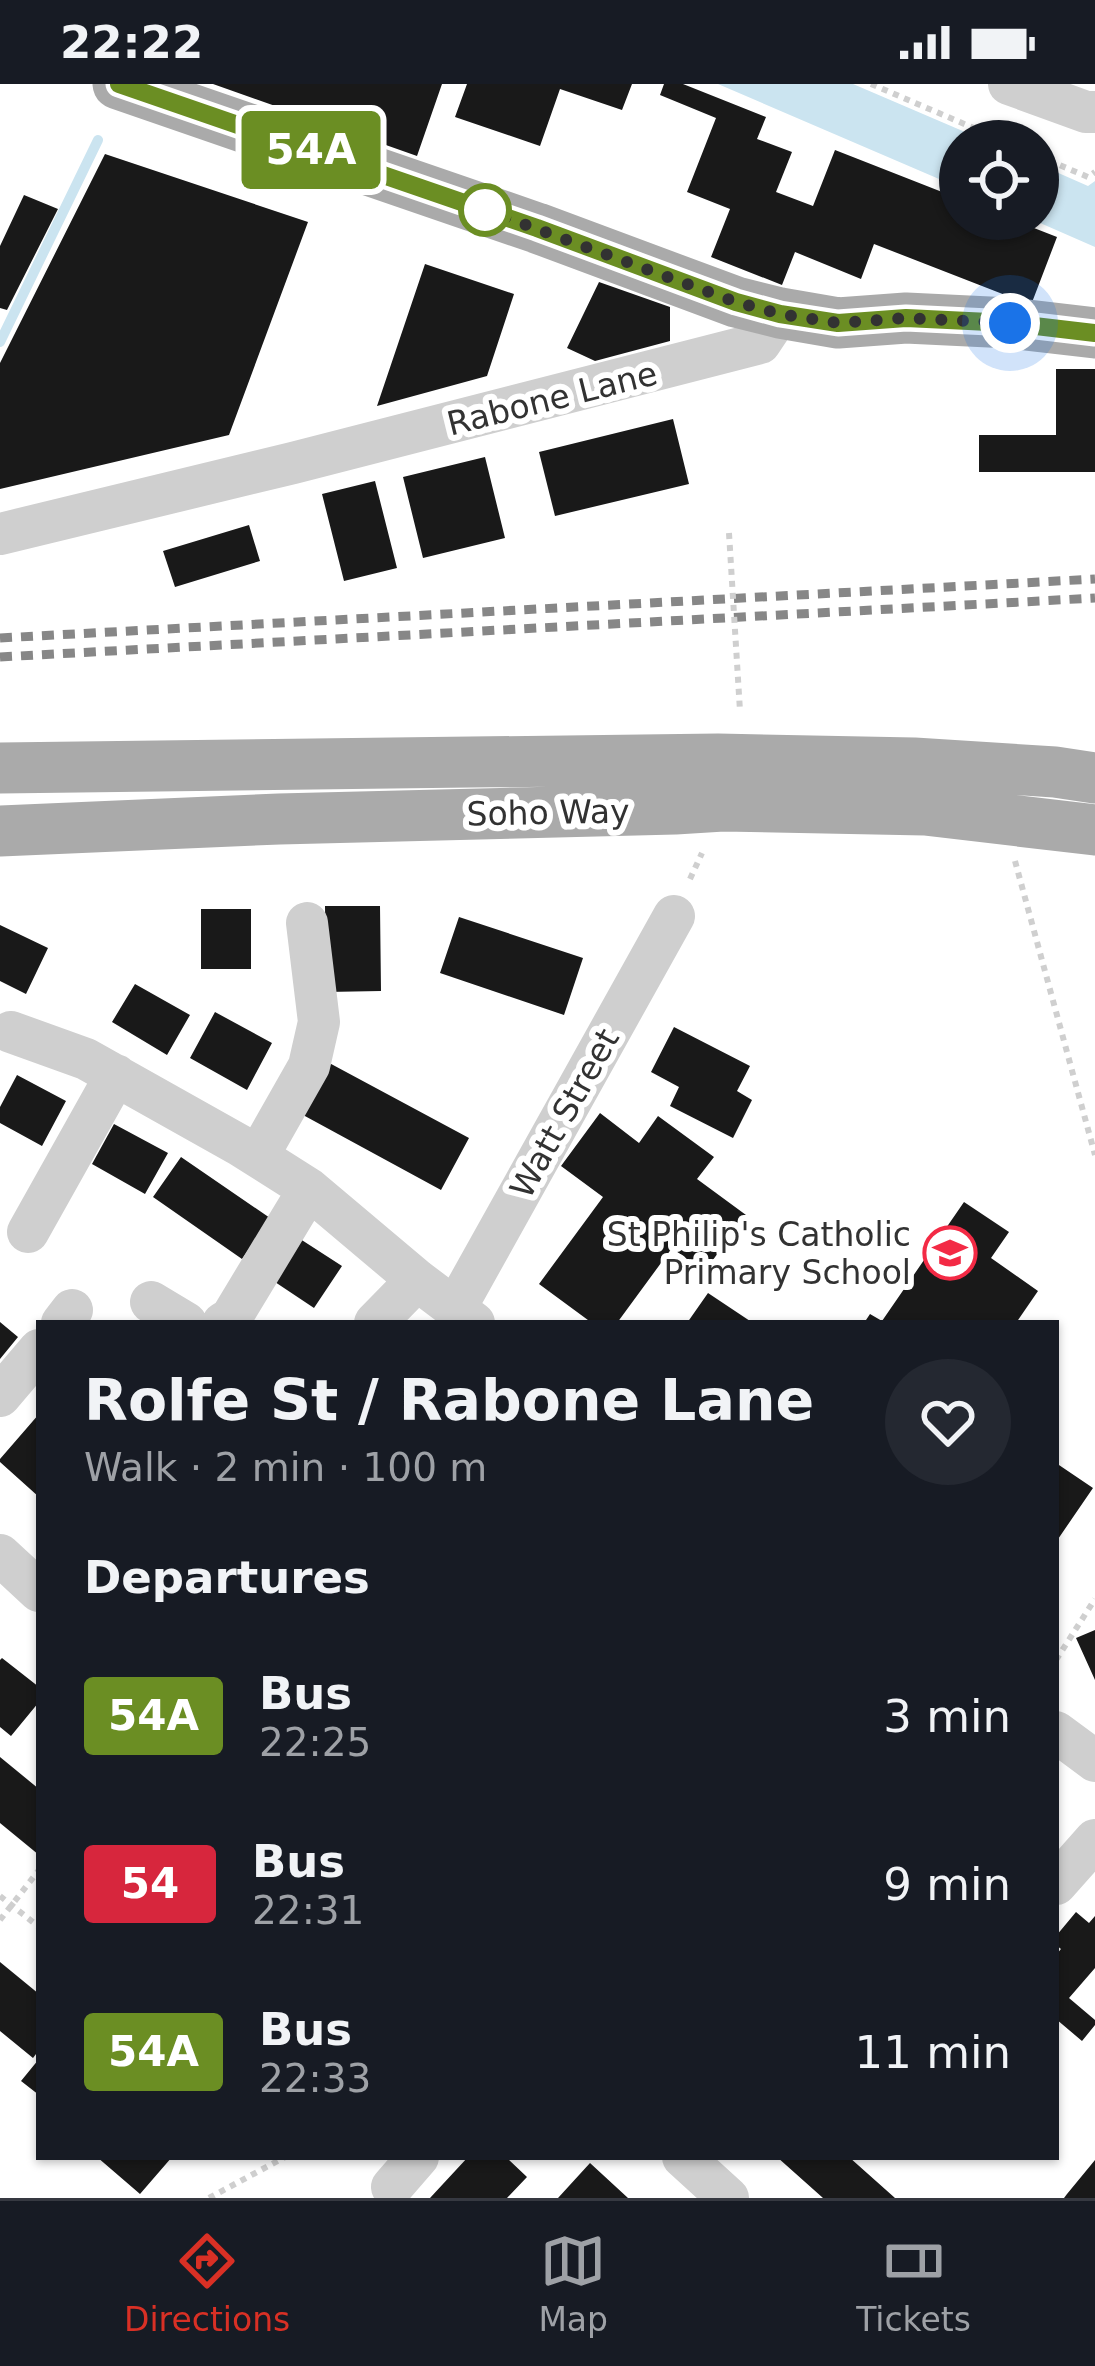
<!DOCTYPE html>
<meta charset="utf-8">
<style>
:root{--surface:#171b24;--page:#242831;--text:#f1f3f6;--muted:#9ea1a6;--line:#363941;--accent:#d93025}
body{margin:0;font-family:"DejaVu Sans",sans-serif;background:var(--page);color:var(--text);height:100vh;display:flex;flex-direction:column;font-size:45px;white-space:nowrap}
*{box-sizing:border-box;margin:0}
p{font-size:39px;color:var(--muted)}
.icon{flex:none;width:66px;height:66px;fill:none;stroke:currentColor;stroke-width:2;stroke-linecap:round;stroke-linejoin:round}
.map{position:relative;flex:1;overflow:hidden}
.drawer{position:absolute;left:36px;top:1236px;width:1023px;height:840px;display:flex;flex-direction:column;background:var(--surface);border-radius:0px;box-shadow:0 3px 9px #0004}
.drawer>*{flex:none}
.badge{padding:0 24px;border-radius:9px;font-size:42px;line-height:78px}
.controls{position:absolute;left:939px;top:36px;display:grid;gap:24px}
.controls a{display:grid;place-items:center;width:120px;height:120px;border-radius:50%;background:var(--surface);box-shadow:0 3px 9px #0004;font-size:60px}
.you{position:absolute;width:60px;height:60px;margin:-30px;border:9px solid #fff;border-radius:50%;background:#1a73e8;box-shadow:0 0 0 18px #1a73e833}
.map>.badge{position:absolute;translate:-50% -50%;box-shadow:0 0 0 6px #fff}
h2{padding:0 48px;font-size:45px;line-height:108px}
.round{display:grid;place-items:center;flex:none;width:126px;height:126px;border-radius:63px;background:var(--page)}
.summary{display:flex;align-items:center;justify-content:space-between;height:204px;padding:0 48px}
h1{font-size:57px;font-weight:800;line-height:90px}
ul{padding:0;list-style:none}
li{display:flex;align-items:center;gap:36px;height:168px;padding:0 48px}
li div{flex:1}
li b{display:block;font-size:45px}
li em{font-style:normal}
li .badge{min-width:132px;font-weight:700;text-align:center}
.status{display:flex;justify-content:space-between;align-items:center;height:84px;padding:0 60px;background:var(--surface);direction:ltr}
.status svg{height:33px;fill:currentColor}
.dock{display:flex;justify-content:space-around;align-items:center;height:168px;border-top:3px solid var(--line);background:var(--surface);font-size:33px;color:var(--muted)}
.dock a{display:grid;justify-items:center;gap:6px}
.dock .on{color:var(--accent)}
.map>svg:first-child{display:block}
.water{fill:#cbe4f0}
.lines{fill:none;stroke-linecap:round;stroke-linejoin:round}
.stream{stroke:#cbe4f0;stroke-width:10}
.building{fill:#191919}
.path{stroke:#cfcfcf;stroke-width:6;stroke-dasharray:6 6;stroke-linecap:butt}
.minor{stroke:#cfcfcf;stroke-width:42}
.major{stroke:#aaa;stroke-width:51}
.rail{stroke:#878787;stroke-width:9;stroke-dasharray:12 9;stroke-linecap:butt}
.path-bridge{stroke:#cfcfcf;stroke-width:6;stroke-dasharray:6 6;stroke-linecap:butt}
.line-casing{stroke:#fff;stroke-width:27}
.line{stroke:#6b8e23;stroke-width:18}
.walk{stroke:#323232;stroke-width:12;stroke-dasharray:0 21.6}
.stop-dot{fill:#fff;stroke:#6b8e23;stroke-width:6}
.labels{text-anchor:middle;stroke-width:12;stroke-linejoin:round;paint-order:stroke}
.street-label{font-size:33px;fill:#323232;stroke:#fff}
.poi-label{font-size:33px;fill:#323232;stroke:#fff;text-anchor:end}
</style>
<div class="status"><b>22:22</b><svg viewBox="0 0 49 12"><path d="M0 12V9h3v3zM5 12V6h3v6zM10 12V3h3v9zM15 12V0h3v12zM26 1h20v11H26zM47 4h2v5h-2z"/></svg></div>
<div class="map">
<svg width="1095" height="2114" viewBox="0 0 1095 2114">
<rect width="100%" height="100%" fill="#fff"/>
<path class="water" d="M718,0h135l133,57h-26v47z
M1038,80l50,22 7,-5v66l-64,-28h7z"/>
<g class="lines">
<path class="stream" d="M0,258l98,-202"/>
</g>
<path class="building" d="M213,0h229l-25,72z
M467,0h165l-10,26 -62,-21 -20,57 -85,-29z
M664,0h19l83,33 -9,22 35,13 -16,40 37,14 22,-56 125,49v20h51l46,18 -26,68 -157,-61 -13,35 -66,-27 -13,33 -71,-28 19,-48 -43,-17 29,-74 -56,-23z
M105,70l203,68 -79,213 -229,54v-126z
M24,111l34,14 -51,101 -7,-2v-62z
M425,180l89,30 -27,82 -110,30z
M599,198l71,25v34l-75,20 -28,-13z
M1056,285h39v103h-116v-37h77z
M673,335l16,65 -134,32 -16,-64z
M485,373l20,81 -82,20 -20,-81z
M375,397l22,87 -53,13 -22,-87z
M249,441l11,36 -85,26 -12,-36z
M325,822h55l1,85 -55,1z
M201,825h50v60h-50z
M459,833l124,41 -19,57 -124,-42z
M0,841l48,23 -22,46 -26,-13z
M135,900l55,31 -23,40 -55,-33z
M215,928l57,31 -25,47 -57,-32z
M674,943l76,39 -13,25 15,9 -19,38 -63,-32 9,-19 -28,-15z
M320,974l149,80 -28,52 -149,-81z
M17,991l49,26 -24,45 -42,-23v-16z
M600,1029l39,30 19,-27 56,41 -17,22 49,36 -42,57 -32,-24 -55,75h-25l-53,-39 64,-87 -42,-31z
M114,1040l54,29 -23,41 -53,-30z
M181,1073l89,61 -28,41 -89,-62z
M964,1118l45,30 -18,26 47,33 -22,32h-152l6,-9 12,7z
M294,1151l48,31 -28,42 -48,-32z
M708,1209l45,30h-66z
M0,1238l18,15 -18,22z
M39,1330v83l-39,-35v-3z
M1056,1379l37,25 -37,54z
M1095,1546v50l-19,-42z
M2,1574l37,29v15l-28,34 -11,-9v-67z
M0,1673l39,32v66l-39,-32z
M1076,1828l13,11 6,-7v52l-26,30 26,22v5l-13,16 -26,-22v-64l5,-6 -5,-4v-9z
M0,1878l39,32v56l-6,8 -33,-27z
M39,1975v36l-18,-14z
M97,2073h75l-32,37z
M468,2073h38l21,20 -20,21h-77z
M777,2073h72l46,41h-72z
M1095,2076v38h-31l3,-4z
M590,2079l38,35h-70z"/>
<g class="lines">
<path class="path" d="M871,0l133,57
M1038,72l50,21 7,-5
M1015,777l80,294
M690,795l12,-26
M1056,1576l39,-61
M0,1812l39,31
M0,1836l39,-50
M209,2114l76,-41"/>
<path class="minor" d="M1009,0l77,28h9
M0,450l293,-71 467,-120 20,-30
M11,948l75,27 155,87 68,43 108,91 57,43
M258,1072l51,-90 10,-44 -12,-99
M28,1148l88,-157
M151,1218l35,21
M455,1225l219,-393
M62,1239l10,-13
M223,1239l8,-5 78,-129
M375,1239l42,-43
M0,1312l39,-46
M0,1471l39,36
M1056,1648l39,29
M1056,1800l39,-44
M683,2073l45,41
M392,2103l26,-30"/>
<path class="major" d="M118,0l419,144 199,74 44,11 58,10 68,-5 104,5 85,10
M0,684l718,-9 196,4 141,9 40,6
M0,747l279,-12 396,-10 48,-3 202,4 170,20"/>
<path class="rail" d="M0,554l1095,-59
M0,573l1095,-59"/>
<path class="path-bridge" d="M729,449l11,178"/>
</g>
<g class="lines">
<g class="line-casing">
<path id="line" d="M119,0l418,144 199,74 44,12 58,9 68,-5 104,5 85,10"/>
</g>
<use href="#line" class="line"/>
<path class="walk" d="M485,126l251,92 44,12 58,9 68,-5 104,5"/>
</g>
<defs>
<g id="school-ring" transform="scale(2.7)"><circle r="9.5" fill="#fff" stroke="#f32a45" stroke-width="1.5"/><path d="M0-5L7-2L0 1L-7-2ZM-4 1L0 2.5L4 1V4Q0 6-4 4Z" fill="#f32a45"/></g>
</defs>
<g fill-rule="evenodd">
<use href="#school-ring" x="950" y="1169"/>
</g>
<circle class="stop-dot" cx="485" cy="126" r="24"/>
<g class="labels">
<g class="street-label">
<text transform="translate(552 314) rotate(-14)" y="12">Rabone Lane</text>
<text transform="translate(548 728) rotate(-1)" y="12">Soho Way</text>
<text transform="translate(564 1029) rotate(-61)" y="12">Watt Street</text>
</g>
<g class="poi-label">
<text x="911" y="1162">St Philip's Catholic<tspan x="911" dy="38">Primary School</tspan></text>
</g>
</g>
</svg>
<div class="controls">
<a><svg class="icon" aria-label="locate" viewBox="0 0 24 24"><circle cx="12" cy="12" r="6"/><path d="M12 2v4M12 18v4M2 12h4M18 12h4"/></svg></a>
</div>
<div class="you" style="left:1010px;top:239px"></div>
<b class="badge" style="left:311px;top:66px;background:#6b8e23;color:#fff">54A</b>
<section class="drawer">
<div class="summary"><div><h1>Rolfe St / Rabone Lane</h1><p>Walk · 2 min · 100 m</p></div><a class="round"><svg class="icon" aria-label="heart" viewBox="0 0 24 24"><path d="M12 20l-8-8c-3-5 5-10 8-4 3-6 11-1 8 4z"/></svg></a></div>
<h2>Departures</h2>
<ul>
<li><span class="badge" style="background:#6b8e23;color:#fff">54A</span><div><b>Bus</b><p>22:25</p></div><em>3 min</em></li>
<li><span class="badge" style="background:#d7263d;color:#fff">54</span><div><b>Bus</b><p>22:31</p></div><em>9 min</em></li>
<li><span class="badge" style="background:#6b8e23;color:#fff">54A</span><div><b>Bus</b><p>22:33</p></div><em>11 min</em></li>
</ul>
</section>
</div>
<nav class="dock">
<a class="on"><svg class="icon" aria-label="directions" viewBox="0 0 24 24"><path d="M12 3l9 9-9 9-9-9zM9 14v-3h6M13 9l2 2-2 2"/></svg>Directions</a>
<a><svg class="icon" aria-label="map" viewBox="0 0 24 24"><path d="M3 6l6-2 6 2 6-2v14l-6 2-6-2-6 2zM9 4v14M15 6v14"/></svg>Map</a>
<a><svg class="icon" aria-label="tickets" viewBox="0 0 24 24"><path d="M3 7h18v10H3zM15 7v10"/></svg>Tickets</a>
</nav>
